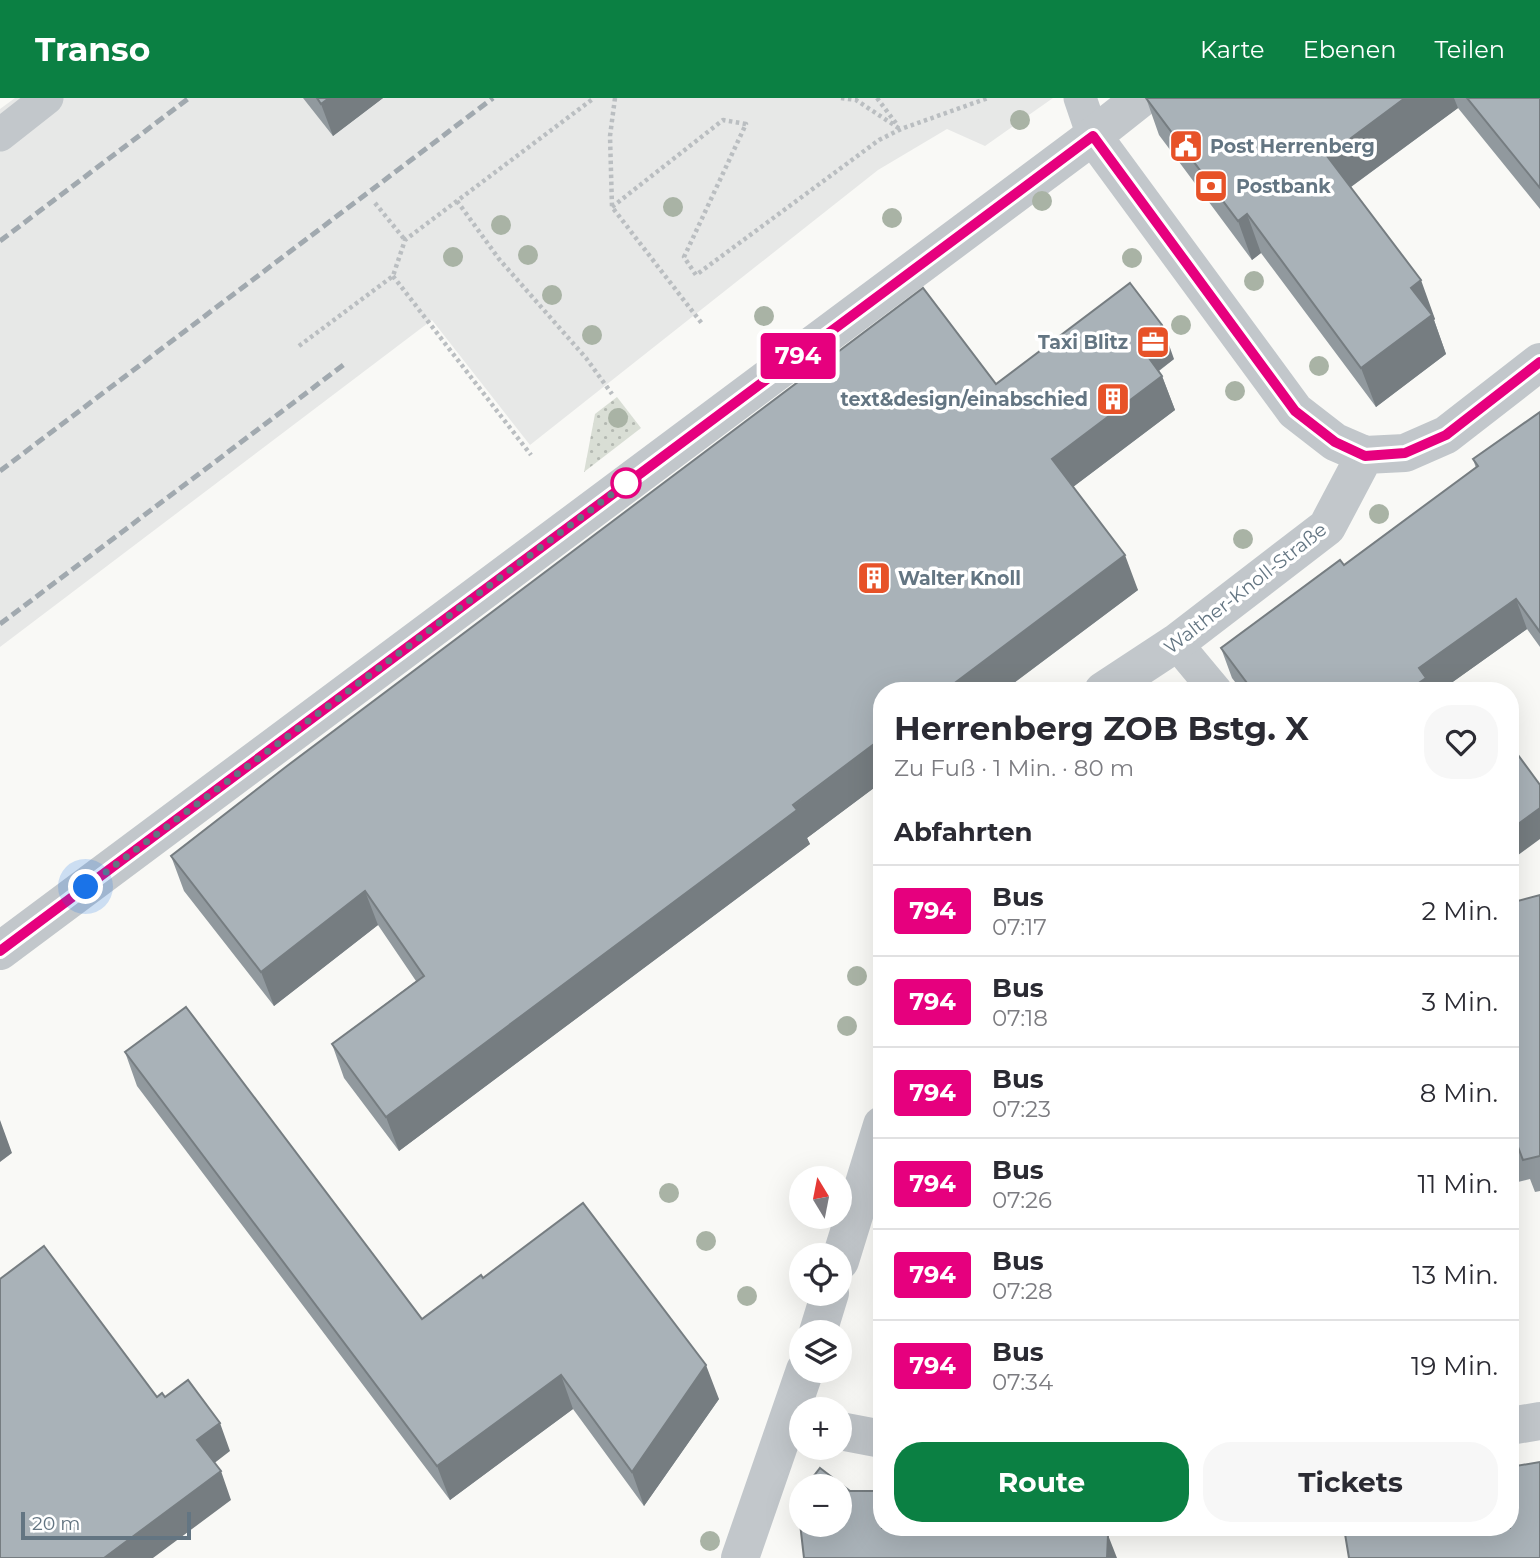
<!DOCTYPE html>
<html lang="de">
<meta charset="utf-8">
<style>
:root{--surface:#fff;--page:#f7f7f7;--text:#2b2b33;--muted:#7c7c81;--line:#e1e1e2;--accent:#0b8043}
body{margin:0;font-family:Montserrat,sans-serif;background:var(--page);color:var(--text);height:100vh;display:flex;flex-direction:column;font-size:26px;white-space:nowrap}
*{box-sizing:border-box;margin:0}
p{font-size:23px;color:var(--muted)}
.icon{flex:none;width:38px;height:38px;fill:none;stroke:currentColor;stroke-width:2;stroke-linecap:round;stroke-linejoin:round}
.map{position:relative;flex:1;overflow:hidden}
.side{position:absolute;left:873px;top:584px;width:646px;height:854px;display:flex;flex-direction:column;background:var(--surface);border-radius:28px;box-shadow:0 7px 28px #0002}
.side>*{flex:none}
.badge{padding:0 14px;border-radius:5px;font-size:24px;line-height:46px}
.needle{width:46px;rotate:350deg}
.buttons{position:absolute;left:789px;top:1068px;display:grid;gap:14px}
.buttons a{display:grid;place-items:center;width:63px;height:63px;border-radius:50%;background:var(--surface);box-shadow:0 7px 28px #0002;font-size:35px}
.scale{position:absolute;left:21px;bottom:18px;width:170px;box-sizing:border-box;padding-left:7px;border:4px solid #637582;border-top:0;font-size:19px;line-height:24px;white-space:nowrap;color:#637582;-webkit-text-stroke:5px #fff;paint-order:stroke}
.you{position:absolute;width:35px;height:35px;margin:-18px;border:5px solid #fff;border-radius:50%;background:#1a73e8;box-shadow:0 0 0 10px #1a73e833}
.map>.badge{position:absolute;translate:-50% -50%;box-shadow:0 0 0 4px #fff}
h2{padding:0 21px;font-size:26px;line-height:63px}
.round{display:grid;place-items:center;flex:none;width:74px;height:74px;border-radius:28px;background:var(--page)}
.head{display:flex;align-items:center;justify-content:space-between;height:119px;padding:0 21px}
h1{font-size:33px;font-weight:700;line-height:52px}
.cta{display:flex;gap:14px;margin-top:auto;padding:14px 21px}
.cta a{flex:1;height:80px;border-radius:28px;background:var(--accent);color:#fff;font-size:28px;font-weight:700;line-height:80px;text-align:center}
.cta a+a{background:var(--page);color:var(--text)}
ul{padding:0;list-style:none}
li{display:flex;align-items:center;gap:21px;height:91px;padding:0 21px;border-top:2px solid var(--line)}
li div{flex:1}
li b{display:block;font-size:26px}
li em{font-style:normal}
li .badge{min-width:77px;font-weight:700;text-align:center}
header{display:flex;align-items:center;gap:42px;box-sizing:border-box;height:98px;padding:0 35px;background:var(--accent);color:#fff}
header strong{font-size:33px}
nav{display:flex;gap:38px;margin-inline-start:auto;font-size:24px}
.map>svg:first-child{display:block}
.built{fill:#e7e8e7}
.grass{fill:url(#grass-dots)}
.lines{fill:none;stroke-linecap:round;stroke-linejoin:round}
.path{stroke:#babec1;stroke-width:4.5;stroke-dasharray:3.5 3.5;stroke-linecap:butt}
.lane{stroke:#c2c7cb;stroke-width:33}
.street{stroke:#c2c7cb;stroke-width:38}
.rail{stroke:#a1a9af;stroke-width:5;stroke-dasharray:10 5;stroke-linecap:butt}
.tree{fill:#a9b3a5}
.wall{fill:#91999e}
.shaded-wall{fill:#767d81}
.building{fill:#a9b2b8;stroke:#767d81;stroke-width:2}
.line-casing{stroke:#fff;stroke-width:16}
.line{stroke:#e6007e;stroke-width:10}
.walk{stroke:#637582;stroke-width:7;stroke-dasharray:0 12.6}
.stop-dot{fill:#fff;stroke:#e6007e;stroke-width:3.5}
.labels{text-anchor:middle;stroke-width:7;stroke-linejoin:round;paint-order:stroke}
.poi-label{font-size:19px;font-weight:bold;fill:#637582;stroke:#fff;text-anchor:start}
.street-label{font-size:19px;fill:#637582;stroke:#fff}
</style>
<header>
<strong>Transo</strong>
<nav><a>Karte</a><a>Ebenen</a><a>Teilen</a></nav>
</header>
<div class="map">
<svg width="1540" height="1460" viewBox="0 0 1540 1460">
<defs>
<pattern id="grass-dots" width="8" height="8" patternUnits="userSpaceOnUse" patternTransform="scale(1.75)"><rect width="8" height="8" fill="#d9ded5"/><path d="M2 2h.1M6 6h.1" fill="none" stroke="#b4b9b2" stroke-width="1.8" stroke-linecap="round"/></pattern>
</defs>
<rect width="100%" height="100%" fill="#f9f9f6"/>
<path class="built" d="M15,0h1038l-68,48 -38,-17 -69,41 -348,275 -98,-125 -432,327v-538z"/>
<path class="grass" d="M617,299l24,31 -57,44 11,-58z"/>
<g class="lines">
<path class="path" d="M615,0l-5,38 2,71 91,118
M841,0l15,2 44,29
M877,0l21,28
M457,103l42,58 87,99 26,36
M375,105l30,37
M612,109l111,-87 23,4 -62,133 12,18 183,-135 22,-11 87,-31
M393,178l138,179
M299,248l94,-70 12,-36 189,-142"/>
<path class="lane" d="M1080,0l13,38
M0,37l47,-37
M1176,545l40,48"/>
<path class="street" d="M1093,38l202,275 40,31 30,13 40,-2 41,-18 94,-73
M1103,593l73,-48 151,-116 38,-72
M0,853l1093,-815 48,-38
M840,1163l42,-136
M818,1234l12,-39
M1510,1328l30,-5
M840,1333l42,8
M740,1460l65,-188"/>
<path class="rail" d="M0,143l189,-143
M0,373l493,-373
M0,526l346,-261"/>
</g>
<g class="tree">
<circle cx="1020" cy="22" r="10"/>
<circle cx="1042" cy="103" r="10"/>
<circle cx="673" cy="109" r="10"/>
<circle cx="892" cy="120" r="10"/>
<circle cx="501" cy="127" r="10"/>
<circle cx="528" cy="157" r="10"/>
<circle cx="453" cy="159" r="10"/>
<circle cx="1132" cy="160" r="10"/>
<circle cx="1254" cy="183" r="10"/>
<circle cx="552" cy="197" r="10"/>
<circle cx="764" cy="218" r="10"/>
<circle cx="1181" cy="227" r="10"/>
<circle cx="592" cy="237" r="10"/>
<circle cx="1319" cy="268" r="10"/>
<circle cx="1235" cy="293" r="10"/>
<circle cx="618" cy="320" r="10"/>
<circle cx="1379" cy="416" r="10"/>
<circle cx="1243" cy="441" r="10"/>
<circle cx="857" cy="878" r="10"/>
<circle cx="847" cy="928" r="10"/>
<circle cx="669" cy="1095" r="10"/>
<circle cx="706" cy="1143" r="10"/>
<circle cx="747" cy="1198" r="10"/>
<circle cx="710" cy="1443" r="10"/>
</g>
<path class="wall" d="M303,0h80l-50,38z
M1146,0h394v111l-82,-101 -107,79 84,132 -1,1 12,34 -70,53 -115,-154 -9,7 -93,-125z
M1174,261l-15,12 3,5 13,34 -102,77 65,103 -331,248 3,6 -411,307 -55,-73 -12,-34 84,-63 -38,-56 -104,81 -90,-115 -13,-35 825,-472z
M1540,314v235l-13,-18 -87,62h-198l-10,-13 -11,-30 123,-83 132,-97 -3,-9z
M1540,797v296l-5,1 -5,-13 -20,5v-281z
M125,954l297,267 61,-41 236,121 -75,107 -71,-97 -123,91 -313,-414z"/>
<path class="shaded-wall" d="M329,0h54l-50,38 -12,-32z
M1405,0h49l4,10 -117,86 -14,-38z
M1247,116l14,39 -9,7 -14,-39z
M1421,182l14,39 -1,1 12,34 -70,53 -15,-39 50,-80z
M1162,227l12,34 -24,18 -12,-34z
M1162,278l13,34 -110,83 -13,-34z
M1125,457l13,35 -135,101h-59z
M1516,501l11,30 -87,62h-33l12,-23z
M882,640v44l-75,56 3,6 -411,307 -13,-34z
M1540,710v31l-30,22v-31z
M365,793l13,34 -104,81 -13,-34z
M0,1022l12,33 -12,9z
M706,1267l13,34 -75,107 -12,-34z
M561,1277l12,34 -123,91 -13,-34z
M220,1325l10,28 -22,17 -11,-28z
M221,1373l10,29 -78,58h-49z
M1108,1437l9,23h-10z"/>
<path class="building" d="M317,0h12l-8,6z
M1146,0h259l-78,58 94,124 -10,8 21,27 -71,53 -114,-154 -9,7z
M1467,0h73v90z
M1130,185l32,42 -24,18 24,33 -110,83 73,96 -181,136h-62v47l-89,67 4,5 -411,307 -54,-73 92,-68 -59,-85 -104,81 -90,-116 116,-90 636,-478 73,96z
M1540,314v220l-24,-33 -97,69 7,10 -19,13h-154l-32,-43 119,-88 4,5 134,-99 -5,-7z
M1510,646l30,41v23l-30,22z
M1540,797v261l-17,4 -5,-13 -8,2v-246z
M186,909l236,312 59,-44 2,3 100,-75 123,162 -74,107 -71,-97 -124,91 -312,-414z
M44,1148l113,151 5,-4 3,4 23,-17 32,43 -23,17 24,31 -117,87h-104v-279z
M1540,1364v96h-191l-5,-30h166v-61z
M820,1370l30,23h32v37h222l4,7 -1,23h-303l-7,-61 5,-6v33h38v-38h-34z"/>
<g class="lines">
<g class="line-casing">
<path id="line" d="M0,853l1093,-815 202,275 40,31 30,14 40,-3 41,-18 94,-73"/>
</g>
<use href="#line" class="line"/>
<path class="walk" d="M86,789l542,-405 -2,1"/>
</g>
<defs>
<g id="civic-square" transform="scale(1.75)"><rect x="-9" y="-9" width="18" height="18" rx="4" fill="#e75228" stroke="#fff"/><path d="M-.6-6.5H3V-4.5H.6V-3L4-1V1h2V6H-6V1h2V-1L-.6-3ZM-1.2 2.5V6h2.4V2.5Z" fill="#fff"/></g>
<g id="bank-square" transform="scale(1.75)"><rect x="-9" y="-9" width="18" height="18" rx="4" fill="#e75228" stroke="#fff"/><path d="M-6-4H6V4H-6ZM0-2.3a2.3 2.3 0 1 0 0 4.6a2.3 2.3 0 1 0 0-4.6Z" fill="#fff"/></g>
<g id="office-square" transform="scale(1.75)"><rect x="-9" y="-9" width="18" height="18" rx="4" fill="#e75228" stroke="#fff"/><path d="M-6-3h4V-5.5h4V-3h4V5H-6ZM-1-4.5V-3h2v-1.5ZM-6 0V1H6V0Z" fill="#fff"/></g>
<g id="building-square" transform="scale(1.75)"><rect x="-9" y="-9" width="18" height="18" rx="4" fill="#e75228" stroke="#fff"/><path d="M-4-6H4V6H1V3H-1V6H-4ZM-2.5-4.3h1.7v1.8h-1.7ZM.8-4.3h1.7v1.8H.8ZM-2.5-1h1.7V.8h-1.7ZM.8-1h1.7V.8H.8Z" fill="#fff"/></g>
</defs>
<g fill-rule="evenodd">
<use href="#civic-square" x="1186" y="48"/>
<use href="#bank-square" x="1211" y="88"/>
<use href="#office-square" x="1153" y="244"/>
<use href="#building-square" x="1113" y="301"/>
<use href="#building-square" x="874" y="480"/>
</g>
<circle class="stop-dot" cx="626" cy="385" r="14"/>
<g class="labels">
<g class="poi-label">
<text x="1210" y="55">Post Herrenberg</text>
<text x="1236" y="95">Postbank</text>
<text x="1128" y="251" text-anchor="end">Taxi Blitz</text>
<text x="1088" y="308" text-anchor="end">text&amp;design/einabschied</text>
<text x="898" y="487">Walter Knoll</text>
</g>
<g class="street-label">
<text transform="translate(1245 490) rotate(-38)" y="7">Walther-Knoll-Straße</text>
</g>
</g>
</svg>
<div class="buttons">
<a><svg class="needle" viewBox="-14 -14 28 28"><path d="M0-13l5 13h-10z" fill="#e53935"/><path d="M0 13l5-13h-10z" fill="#7c7c81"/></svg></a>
<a><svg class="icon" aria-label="locate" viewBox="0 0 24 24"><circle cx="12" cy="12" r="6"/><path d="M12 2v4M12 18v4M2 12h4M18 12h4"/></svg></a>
<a><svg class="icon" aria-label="layers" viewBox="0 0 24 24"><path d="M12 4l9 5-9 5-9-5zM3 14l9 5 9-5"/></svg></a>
<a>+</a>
<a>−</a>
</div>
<div class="scale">20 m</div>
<div class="you" style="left:86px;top:789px"></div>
<b class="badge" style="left:798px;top:258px;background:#e6007e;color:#fff">794</b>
<section class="side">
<div class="head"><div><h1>Herrenberg ZOB Bstg. X</h1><p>Zu Fuß · 1 Min. · 80 m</p></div><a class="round"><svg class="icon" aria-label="heart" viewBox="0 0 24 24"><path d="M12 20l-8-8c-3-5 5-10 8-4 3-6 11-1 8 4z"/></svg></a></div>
<h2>Abfahrten</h2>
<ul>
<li><span class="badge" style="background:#e6007e;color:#fff">794</span><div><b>Bus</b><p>07:17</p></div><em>2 Min.</em></li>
<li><span class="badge" style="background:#e6007e;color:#fff">794</span><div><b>Bus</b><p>07:18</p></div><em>3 Min.</em></li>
<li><span class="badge" style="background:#e6007e;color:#fff">794</span><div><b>Bus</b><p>07:23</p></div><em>8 Min.</em></li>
<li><span class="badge" style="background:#e6007e;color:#fff">794</span><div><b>Bus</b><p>07:26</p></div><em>11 Min.</em></li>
<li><span class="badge" style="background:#e6007e;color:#fff">794</span><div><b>Bus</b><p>07:28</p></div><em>13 Min.</em></li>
<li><span class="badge" style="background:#e6007e;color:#fff">794</span><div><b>Bus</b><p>07:34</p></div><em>19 Min.</em></li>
</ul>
<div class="cta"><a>Route</a><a>Tickets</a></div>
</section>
</div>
